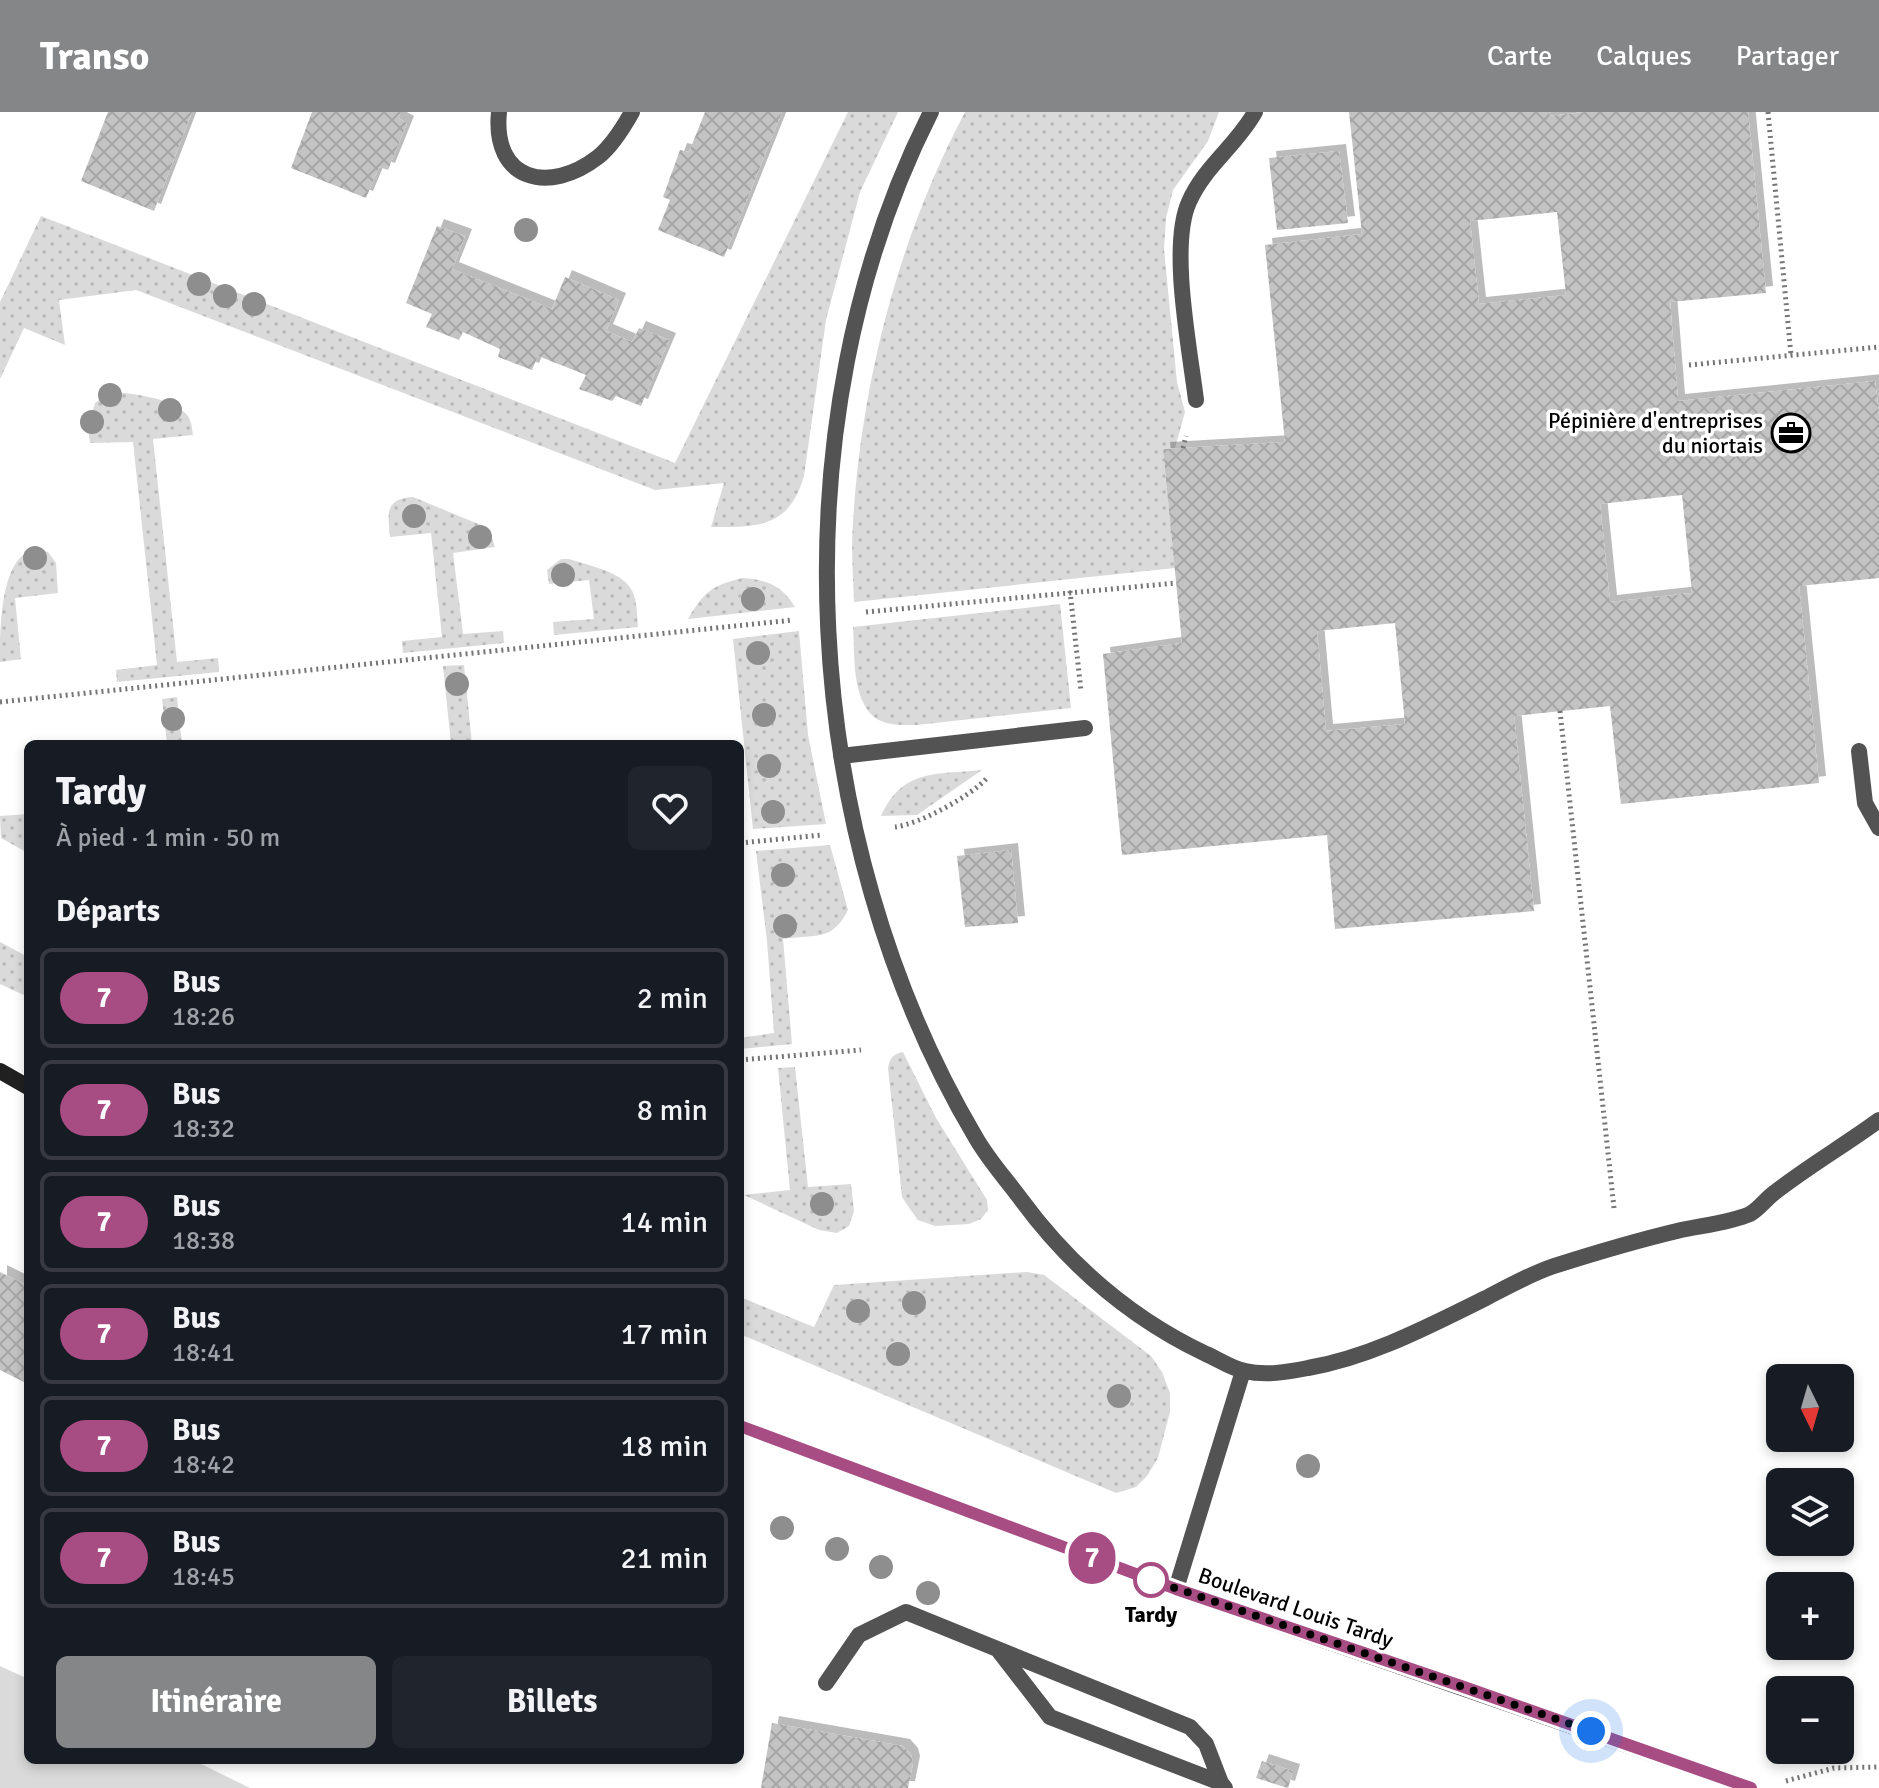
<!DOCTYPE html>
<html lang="fr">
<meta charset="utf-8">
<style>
:root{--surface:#171b24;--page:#20242c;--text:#f1f3f6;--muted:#9ea1a6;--line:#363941;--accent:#858687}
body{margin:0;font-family:Signika,sans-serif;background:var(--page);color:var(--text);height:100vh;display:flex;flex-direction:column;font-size:30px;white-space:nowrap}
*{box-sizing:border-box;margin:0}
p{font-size:26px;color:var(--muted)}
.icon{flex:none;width:44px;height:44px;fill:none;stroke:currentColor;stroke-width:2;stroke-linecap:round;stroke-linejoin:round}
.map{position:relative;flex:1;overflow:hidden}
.drawer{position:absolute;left:24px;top:628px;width:720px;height:1024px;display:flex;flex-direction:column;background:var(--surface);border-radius:12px;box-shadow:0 4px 12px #0003}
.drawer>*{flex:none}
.badge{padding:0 16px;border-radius:26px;font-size:28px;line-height:52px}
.needle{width:52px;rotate:175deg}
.fabs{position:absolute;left:1766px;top:1252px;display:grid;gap:16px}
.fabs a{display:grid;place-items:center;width:88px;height:88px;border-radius:12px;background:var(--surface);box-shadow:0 4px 12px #0003;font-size:40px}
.you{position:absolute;width:40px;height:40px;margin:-20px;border:6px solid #fff;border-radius:50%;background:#1a73e8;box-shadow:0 0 0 12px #1a73e833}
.map>.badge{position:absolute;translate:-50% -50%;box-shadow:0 0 0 4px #fff}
h2{padding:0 32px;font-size:30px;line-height:72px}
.round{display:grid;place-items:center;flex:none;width:84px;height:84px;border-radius:12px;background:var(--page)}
.headline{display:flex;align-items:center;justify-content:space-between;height:136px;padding:0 32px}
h1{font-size:38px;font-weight:700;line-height:60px}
.primary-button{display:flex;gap:16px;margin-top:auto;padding:16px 32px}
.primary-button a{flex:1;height:92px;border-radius:12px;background:var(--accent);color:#fff;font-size:32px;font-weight:700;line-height:92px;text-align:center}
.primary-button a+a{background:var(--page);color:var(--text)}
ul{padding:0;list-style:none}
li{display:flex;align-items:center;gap:24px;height:100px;margin:0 16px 12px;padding:0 16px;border:4px solid var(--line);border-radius:12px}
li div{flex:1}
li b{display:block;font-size:30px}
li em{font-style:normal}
li .badge{min-width:88px;font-weight:700;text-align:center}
header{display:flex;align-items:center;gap:48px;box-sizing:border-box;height:112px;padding:0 40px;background:var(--accent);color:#fff}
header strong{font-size:38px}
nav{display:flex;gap:44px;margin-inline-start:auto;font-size:28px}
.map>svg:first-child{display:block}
.grass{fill:url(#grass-dots)}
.park{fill:#dadada}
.building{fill:url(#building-cross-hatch);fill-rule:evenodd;filter:url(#shadow)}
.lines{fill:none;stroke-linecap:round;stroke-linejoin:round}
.path{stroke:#757575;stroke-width:5;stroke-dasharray:2 4;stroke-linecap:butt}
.lane{stroke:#535353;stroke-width:16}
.street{stroke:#535353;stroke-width:16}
.secondary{stroke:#202020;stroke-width:16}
.tree{fill:#8e8e8e}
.line-casing{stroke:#fff;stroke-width:18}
.line{stroke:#a84d84;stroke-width:12}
.walk{stroke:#000;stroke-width:8;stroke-dasharray:0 14.4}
.stop-dot{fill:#fff;stroke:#a84d84;stroke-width:4}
.labels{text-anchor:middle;stroke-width:7;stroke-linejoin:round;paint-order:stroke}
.poi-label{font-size:22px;fill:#000;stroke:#fff;text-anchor:end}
.street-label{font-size:22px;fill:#000;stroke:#fff}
.stop-label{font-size:22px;font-weight:bold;fill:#000;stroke:#fff}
</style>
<header>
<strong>Transo</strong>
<nav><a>Carte</a><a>Calques</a><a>Partager</a></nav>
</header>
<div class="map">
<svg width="1879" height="1676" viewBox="0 0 1879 1676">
<defs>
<pattern id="grass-dots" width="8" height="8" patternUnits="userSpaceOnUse" patternTransform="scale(2)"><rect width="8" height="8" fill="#dadada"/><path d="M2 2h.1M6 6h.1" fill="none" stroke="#b9b9b9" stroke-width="1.8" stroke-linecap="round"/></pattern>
<pattern id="building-cross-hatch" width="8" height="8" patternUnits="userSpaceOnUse" patternTransform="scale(2)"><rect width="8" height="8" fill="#c3c3c3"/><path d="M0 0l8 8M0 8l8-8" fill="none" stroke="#a6a6a6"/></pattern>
<filter id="shadow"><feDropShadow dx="7" dy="-7" stdDeviation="0" flood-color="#0004"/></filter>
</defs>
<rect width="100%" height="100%" fill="#fff"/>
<path class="grass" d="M848,0h50l-38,80 -34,128 -22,156c-15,52 -46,51 -93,51l13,-44 -69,7 -519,-200 -77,10 6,45 -41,-17 -24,51v-77l41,-86 634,247z
M965,0h254l-11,29 -35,49 -7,28 -2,31 13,133 8,30 -10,36 -12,1 12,119 -321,34c-1,-27 -3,-54 -1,-80 9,-142 45,-283 112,-410z
M111,280c19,1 59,6 73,20 7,5 8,15 9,23l-40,4 24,223 41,-4 1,14 -102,10 -1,-12 41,-5 -24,-223 -43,1 -2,-15 7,-25z
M413,385l75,31 7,19 -42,6 10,81 40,-3 1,12 -101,10 -1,-12 40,-4 -11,-104 -41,4c-2,-23 -6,-38 23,-40z
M37,437l11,3 8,11 2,30 -43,5 6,61 -21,3c0,-34 0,-109 37,-113z
M561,447h8c20,7 58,13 65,36 3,10 3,22 4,32l-84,8 -1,-13 41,-3 -5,-39 -40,4 -2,-14z
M743,466c24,2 39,7 52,29l-107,12c16,-27 24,-34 55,-41z
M1060,492l11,104 -154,17c-14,0 -32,1 -43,-8 -23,-20 -19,-63 -21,-90z
M799,519l9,104 18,89 -73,5 -20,-190z
M464,553l8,79h-21l-8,-78z
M177,585l5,47h-15l-5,-45z
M982,658l-65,45 -36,1c22,-48 55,-41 101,-46z
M28,702v39l-27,-15 -1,-22z
M830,733l18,65c-16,32 -33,24 -65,29l9,105 -52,5v-11l34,-5 -7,-92 -11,-90z
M0,830l28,15v40l-28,-13z
M903,940l33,66 51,82 1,10 -7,9 -12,5 -34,2 -17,-6 -8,-11 -8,-12 -14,-129c2,-10 5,-14 15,-16z
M795,955l13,120 43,-3 3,27 -5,15 -12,7 -18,-3 -75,-35 46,-5 -12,-122z
M1027,1160l17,3 12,9 95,72 11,16 8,21v19l-12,46 -11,18 -11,11 -20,6 -376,-159v-37l74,30 20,-42z"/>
<path class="park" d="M0,1554l28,13v81h165l57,28h-250z"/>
<path class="building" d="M108,0h84l-38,99 -73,-30z
M312,0h89l-3,6 9,5 -19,47 -9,-3 -13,31 -75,-30z
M705,0h77l-58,145 -66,-27 12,-30 -7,-3 17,-47 9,2z
M1349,0h200l1,4 35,-4h163l18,181 -96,9 8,99 197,-20 4,33v164l-80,8 20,197 -198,21 -11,-98 -96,10 20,195 -199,18 -8,-94 -205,20 -19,-201 79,-11 -19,-194 122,-7 -20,-197 97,-11zM1557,100l9,83 -87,9 -9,-83zM1682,383l10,98 -82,9 -10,-98zM1395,511l10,101 -79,7 -9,-100z
M1339,39l9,72 -71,7 -8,-72z
M437,114l28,10 -13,33 100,40 13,-32 54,23 -13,31 26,11 7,-14 30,12 -28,66 -25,-10 -4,5 -33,-12 7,-14 -25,-10 -23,-9 -6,14 -34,-13 2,-8 -37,-17 -4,8 -33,-13 6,-13 -26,-11z
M1011,738l7,73 -53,4 -8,-71z
M0,1160l28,14v98l-28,-14z
M772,1611l131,23 8,9 2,8 -5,25h-147z
M1262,1649l31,10 -5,17 -32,-10z"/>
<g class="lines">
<path class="path" d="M1768,0l23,243
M1689,253l190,-18
M1183,336l3,-12
M1070,479l11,100
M866,500l310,-29
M0,590l793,-82
M1560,599l54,497
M895,715c25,-3 76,-31 92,-49
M740,731l82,-8
M740,948l121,-10
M1786,1669l48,-13 45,-1"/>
<path class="lane" d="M931,0c-157,310 -132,728 45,1026 12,21 29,40 44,60 49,67 110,120 186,156 12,5 26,15 39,17 20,5 43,1 63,-3 63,-11 121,-42 178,-70 23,-12 44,-24 68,-32 41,-13 81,-25 123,-35 21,-5 53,-8 73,-17 9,-5 16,-15 24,-21 33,-26 71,-48 105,-73
M1196,288c-6,-50 -27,-154 -7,-198 15,-35 48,-57 66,-90
M1859,639l6,52 14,25
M841,644l244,-28
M1176,1477l67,-218
M999,1539l51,66 171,66
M826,1571l33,-48 47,-23 284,115 16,17 15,39 4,5"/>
<path class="street" d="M499,0c-7,69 50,83 99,45 14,-11 25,-29 34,-45"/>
<path class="secondary" d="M0,959l28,16
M740,1314l436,163 575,199"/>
</g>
<g class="tree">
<circle cx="526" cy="118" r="12"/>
<circle cx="199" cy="172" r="12"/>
<circle cx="225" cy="184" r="12"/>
<circle cx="254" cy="192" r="12"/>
<circle cx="110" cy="283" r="12"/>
<circle cx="170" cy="298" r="12"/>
<circle cx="92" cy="310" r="12"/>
<circle cx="414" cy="404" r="12"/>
<circle cx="480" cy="425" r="12"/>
<circle cx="35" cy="446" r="12"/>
<circle cx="563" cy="463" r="12"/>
<circle cx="753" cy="487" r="12"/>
<circle cx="758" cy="541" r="12"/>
<circle cx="457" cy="572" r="12"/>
<circle cx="764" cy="603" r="12"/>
<circle cx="173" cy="607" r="12"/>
<circle cx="769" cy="654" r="12"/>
<circle cx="773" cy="700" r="12"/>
<circle cx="783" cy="763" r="12"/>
<circle cx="785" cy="814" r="12"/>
<circle cx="822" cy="1092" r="12"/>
<circle cx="914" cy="1191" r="12"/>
<circle cx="858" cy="1199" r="12"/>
<circle cx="898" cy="1242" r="12"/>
<circle cx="1119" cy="1284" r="12"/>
<circle cx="1308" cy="1354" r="12"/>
<circle cx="782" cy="1416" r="12"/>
<circle cx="837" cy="1437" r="12"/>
<circle cx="881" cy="1455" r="12"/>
<circle cx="928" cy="1481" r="12"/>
</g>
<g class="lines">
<g class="line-casing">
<path id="line" d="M740,1314l436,163 285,97 290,102"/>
</g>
<use href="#line" class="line"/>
<path class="walk" d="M1151,1468l-2,-1 442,152"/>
</g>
<defs>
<g id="office-ring" transform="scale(2)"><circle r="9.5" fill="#fff" stroke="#000" stroke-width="1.5"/><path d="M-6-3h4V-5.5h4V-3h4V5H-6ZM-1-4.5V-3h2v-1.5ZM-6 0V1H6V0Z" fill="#000"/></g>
</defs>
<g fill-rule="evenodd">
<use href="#office-ring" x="1791" y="321"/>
</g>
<circle class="stop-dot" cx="1151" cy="1468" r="16"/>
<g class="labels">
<g class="poi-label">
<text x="1763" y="316">Pépinière d'entreprises<tspan x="1763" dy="25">du niortais</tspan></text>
</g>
<g class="street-label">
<text transform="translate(1296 1495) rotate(19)" y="8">Boulevard Louis Tardy</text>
</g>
<g class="stop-label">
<text x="1151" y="1510">Tardy</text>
</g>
</g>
</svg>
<div class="fabs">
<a><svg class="needle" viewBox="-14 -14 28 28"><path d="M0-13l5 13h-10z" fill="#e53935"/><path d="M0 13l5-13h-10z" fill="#9ea1a6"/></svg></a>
<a><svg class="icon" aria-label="layers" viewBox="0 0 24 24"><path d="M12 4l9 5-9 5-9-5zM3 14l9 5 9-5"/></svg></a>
<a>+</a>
<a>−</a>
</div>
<div class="you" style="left:1591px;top:1619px"></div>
<b class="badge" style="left:1092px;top:1446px;background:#a84d84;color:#fff">7</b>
<section class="drawer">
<div class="headline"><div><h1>Tardy</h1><p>À pied · 1 min · 50 m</p></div><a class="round"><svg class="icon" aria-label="heart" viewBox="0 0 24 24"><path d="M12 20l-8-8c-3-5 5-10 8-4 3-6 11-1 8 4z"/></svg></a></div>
<h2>Départs</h2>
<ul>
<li><span class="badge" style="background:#a84d84;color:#fff">7</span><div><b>Bus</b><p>18:26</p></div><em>2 min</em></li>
<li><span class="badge" style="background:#a84d84;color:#fff">7</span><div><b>Bus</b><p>18:32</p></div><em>8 min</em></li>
<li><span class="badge" style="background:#a84d84;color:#fff">7</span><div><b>Bus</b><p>18:38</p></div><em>14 min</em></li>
<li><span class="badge" style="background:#a84d84;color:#fff">7</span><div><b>Bus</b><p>18:41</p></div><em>17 min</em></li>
<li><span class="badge" style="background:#a84d84;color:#fff">7</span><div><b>Bus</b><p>18:42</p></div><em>18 min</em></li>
<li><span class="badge" style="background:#a84d84;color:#fff">7</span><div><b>Bus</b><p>18:45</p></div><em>21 min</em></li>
</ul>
<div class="primary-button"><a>Itinéraire</a><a>Billets</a></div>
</section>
</div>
